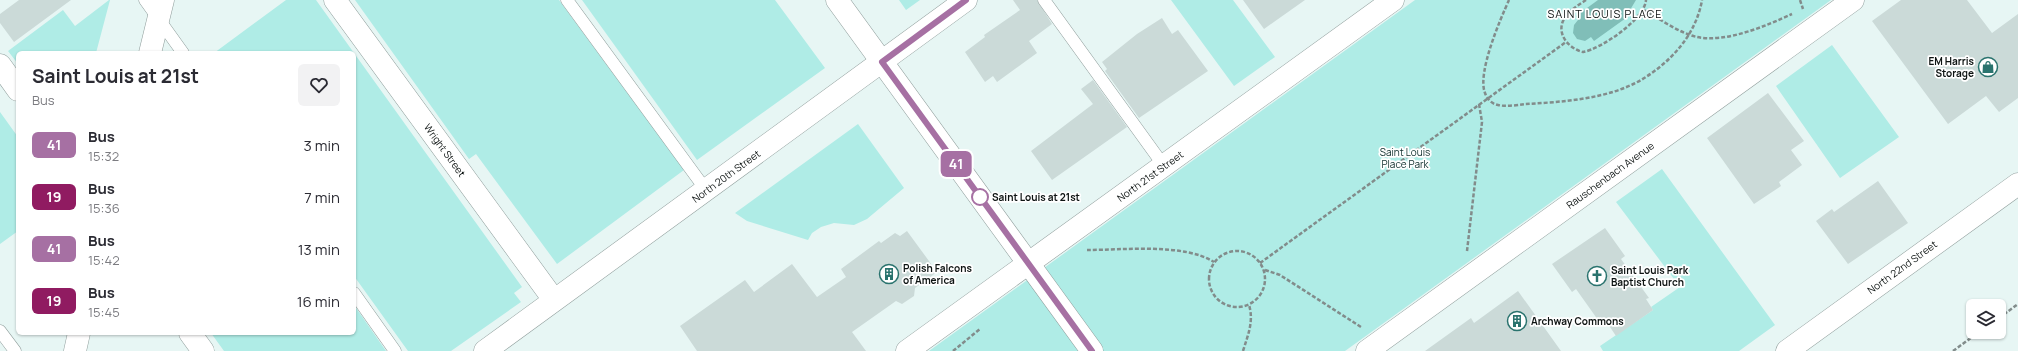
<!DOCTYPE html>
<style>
:root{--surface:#fff;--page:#f2f2f3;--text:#2b2b33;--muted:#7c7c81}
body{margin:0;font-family:Manrope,sans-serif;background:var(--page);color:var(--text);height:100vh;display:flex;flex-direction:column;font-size:15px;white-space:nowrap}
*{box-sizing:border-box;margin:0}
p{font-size:13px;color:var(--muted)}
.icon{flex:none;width:22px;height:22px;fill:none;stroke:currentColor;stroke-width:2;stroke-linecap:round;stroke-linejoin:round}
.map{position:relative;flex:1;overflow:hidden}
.sheet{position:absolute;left:16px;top:51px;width:340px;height:284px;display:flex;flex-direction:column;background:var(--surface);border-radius:6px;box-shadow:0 1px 3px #0004}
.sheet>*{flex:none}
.badge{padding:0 8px;border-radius:6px;font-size:14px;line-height:26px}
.tools{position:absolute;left:1966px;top:299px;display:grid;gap:8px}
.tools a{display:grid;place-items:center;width:40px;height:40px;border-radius:6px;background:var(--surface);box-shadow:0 1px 3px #0004;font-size:20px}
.map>.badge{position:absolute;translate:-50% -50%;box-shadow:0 0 0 2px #fff}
.round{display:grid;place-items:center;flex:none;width:42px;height:42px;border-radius:6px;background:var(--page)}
.headline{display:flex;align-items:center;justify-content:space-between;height:68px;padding:0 16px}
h1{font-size:19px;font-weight:700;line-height:30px}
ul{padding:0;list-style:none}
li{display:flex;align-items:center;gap:12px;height:52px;padding:0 16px}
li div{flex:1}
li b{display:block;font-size:15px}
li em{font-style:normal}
li .badge{min-width:44px;font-weight:700;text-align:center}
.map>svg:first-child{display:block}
.green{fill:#afece6}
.water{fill:#80beb8}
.building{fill:#cbdad8}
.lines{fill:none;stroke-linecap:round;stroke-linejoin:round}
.service-casing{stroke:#8f9d9b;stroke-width:13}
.minor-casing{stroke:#8f9d9b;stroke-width:23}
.tertiary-casing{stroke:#8f9d9b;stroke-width:23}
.primary-casing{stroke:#8f9d9b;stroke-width:23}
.path{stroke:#828c8b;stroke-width:2.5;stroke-dasharray:4 2;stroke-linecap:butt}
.service{stroke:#fff;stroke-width:12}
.minor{stroke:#fff;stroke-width:22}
.tertiary{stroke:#fff;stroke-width:22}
.primary{stroke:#fff;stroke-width:22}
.line-casing{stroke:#fff;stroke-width:9}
.line{stroke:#a670a3;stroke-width:6}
.stop-dot{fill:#fff;stroke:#a670a3;stroke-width:2}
.labels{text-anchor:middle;stroke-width:3.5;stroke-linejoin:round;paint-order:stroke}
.poi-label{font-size:10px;font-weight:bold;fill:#0d1312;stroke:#fff;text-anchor:start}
.street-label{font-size:10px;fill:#0d1312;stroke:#fff}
.park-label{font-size:10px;fill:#0f2f2d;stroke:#fff}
.stop-label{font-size:10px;font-weight:bold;fill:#0d1312;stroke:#fff;text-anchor:start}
.neighbourhood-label{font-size:11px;letter-spacing:1px;fill:#0d1312;stroke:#fff}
</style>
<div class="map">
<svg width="2018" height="351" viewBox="0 0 2018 351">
<rect width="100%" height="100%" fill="#e7f6f4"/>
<path class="green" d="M109,0h1l-14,53h-78v11l-10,-13 55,-41 12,16z
M286,0h30l38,53h-140z
M355,0h204l125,170 -127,94 -81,-110 -7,5z
M582,0h193l50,68 -128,92z
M899,0h21l-14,10z
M1171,0h62l42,57 -41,29z
M1415,0h416l-486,351h-416z
M1832,45l67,92 -59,41 -64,-92z
M354,53l168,234 -8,6 7,9 -70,49h-43l-54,-75z
M0,112l18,25v94l-18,13z
M858,124l46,64 -37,31 -13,6 -20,-2 -13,4 -9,6 -4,7 -61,-19 -12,-8z
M1662,169l113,156 -36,26h-136l-3,-5 53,-36 -2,-3 29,-20 -64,-85z
M354,305l32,46h-162l-13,-18h143z"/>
<path class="water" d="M1598,0h38l-6,10 3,3 -39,28 -3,-4 -6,4 -8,-2 -4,-6 1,-8 4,-5 -2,-4z"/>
<path class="building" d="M19,0h52l-57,42 -14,-19v-9z
M1013,0h24l15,24 -23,17 8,12 -40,29 -4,-6 -8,6 -20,-30 20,-15 -1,-2 36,-25z
M1243,0h62l-41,29z
M1901,0h66l25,33 26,-19v84l-19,14 -13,-16 -38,28 -76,-103z
M1162,18l10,16 6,-4 30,41 -69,47 -34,-47 2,-2 -5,-7 35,-28z
M1093,80l34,47 -75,53 -21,-29 62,-47 -12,-15z
M1768,93l36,48 -13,9 11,15 -23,17 2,4 -27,18 -47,-66z
M1878,181l30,42 -60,41 -32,-43 16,-12 2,3z
M1605,228l20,28 -4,3 28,39 -3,1 7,11 -37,26 -8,-12 -5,3 -27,-38 -4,3 -20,-28z
M907,231l30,41 -22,16 -1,8 -12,8 -6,-3 -44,31 14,19h-169l-17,-25 65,-46 9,12 38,-28 25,33 29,-20 -5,-8 38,-28 2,2 14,-10 5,3z
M1518,291l43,60h-136l46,-33 3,5z"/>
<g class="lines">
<g class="service-casing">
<path id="service" d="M145,0l38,53
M567,0l139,190
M1044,0l120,166
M354,293l41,58
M0,331l15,20"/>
</g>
<g class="minor-casing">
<path id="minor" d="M335,0l219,300
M0,65l18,25
M190,333l13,18
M485,351l481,-351
M907,351l486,-351
M1367,351l486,-351
M1787,351l231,-167"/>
</g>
<g class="tertiary-casing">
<path id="tertiary" d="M837,0l255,351"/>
</g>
<g class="primary-casing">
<path id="primary" d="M150,53l13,-53
M75,351l4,-18"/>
</g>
<path class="path" d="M1509,0c-9,20 -32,73 -24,93 2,6 7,11 13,12 9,2 19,0 27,-1 38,-2 83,-5 116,-24 30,-18 55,-45 61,-80
M1586,0c-6,4 -13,8 -18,14 -15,15 -2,34 15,38 18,-3 62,-33 63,-52
M1800,0l3,9
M1644,10c16,9 35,23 53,27 29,6 69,-11 95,-23
M1087,250c37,0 97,-7 127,12
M1209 279a28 28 0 1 1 56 0a28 28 0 1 1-56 0Z
M1467,251l15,-129 -3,-18
M1260,263l306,-221
M1265,270l15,5 81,52
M1999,318l19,-14
M953,351l27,-22
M1243,351c5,-16 11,-30 6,-46
M1953,351l26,-19"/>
<use href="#service" class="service"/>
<use href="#minor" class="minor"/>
<use href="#tertiary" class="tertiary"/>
<use href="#primary" class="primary"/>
</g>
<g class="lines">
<g class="line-casing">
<path id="line" d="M966,0l-84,62 210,289"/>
</g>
<use href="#line" class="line"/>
</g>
<defs>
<g id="shop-ring" transform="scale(1)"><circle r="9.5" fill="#fff" stroke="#2a736e" stroke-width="1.5"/><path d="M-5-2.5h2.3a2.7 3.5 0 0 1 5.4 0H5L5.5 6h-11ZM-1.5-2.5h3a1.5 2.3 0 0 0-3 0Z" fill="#2a736e"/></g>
<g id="building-ring" transform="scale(1)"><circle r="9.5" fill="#fff" stroke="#2a736e" stroke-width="1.5"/><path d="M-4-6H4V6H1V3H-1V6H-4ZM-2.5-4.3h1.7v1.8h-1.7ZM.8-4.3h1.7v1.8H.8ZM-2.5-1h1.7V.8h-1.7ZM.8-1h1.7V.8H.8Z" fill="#2a736e"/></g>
<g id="church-ring" transform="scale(1)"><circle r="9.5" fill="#fff" stroke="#2a736e" stroke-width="1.5"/><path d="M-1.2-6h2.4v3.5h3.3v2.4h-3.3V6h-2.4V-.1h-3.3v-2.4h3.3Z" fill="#2a736e"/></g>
</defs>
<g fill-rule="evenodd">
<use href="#shop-ring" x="1988" y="67"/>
<use href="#building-ring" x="889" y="274"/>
<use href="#church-ring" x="1597" y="276"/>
<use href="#building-ring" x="1517" y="321"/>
</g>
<circle class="stop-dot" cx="980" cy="197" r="8"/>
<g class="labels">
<g class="poi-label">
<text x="1974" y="65" text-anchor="end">EM Harris<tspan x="1974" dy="12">Storage</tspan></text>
<text x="903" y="272">Polish Falcons<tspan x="903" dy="12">of America</tspan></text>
<text x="1611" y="274">Saint Louis Park<tspan x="1611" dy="12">Baptist Church</tspan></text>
<text x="1531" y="325">Archway Commons</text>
</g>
<g class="street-label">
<text transform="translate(445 150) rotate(54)" y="4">Wright Street</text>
<text transform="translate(1610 175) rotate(-36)" y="4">Rauschenbach Avenue</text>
<text transform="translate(726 176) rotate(-36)" y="4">North 20th Street</text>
<text transform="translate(1150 176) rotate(-36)" y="4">North 21st Street</text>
<text transform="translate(1902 267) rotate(-36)" y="4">North 22nd Street</text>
</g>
<g class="park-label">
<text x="1405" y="156">Saint Louis<tspan x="1405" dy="12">Place Park</tspan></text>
</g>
<g class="stop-label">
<text x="992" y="201">Saint Louis at 21st</text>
</g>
<g class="neighbourhood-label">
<text x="1605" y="18">SAINT LOUIS PLACE</text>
</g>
</g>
</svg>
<div class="tools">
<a><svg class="icon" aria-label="layers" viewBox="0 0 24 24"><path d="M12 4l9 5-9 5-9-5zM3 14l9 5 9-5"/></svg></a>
</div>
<b class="badge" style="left:956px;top:164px;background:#a670a3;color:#fff">41</b>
<section class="sheet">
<div class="headline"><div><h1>Saint Louis at 21st</h1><p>Bus</p></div><a class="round"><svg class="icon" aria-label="heart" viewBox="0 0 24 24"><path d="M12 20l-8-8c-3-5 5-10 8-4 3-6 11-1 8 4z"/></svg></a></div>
<ul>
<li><span class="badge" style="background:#a670a3;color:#fff">41</span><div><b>Bus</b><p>15:32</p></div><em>3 min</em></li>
<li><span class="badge" style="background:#901b61;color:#fff">19</span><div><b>Bus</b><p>15:36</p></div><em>7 min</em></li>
<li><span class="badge" style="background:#a670a3;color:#fff">41</span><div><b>Bus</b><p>15:42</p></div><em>13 min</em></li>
<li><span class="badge" style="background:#901b61;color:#fff">19</span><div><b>Bus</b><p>15:45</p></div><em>16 min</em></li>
</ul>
</section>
</div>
